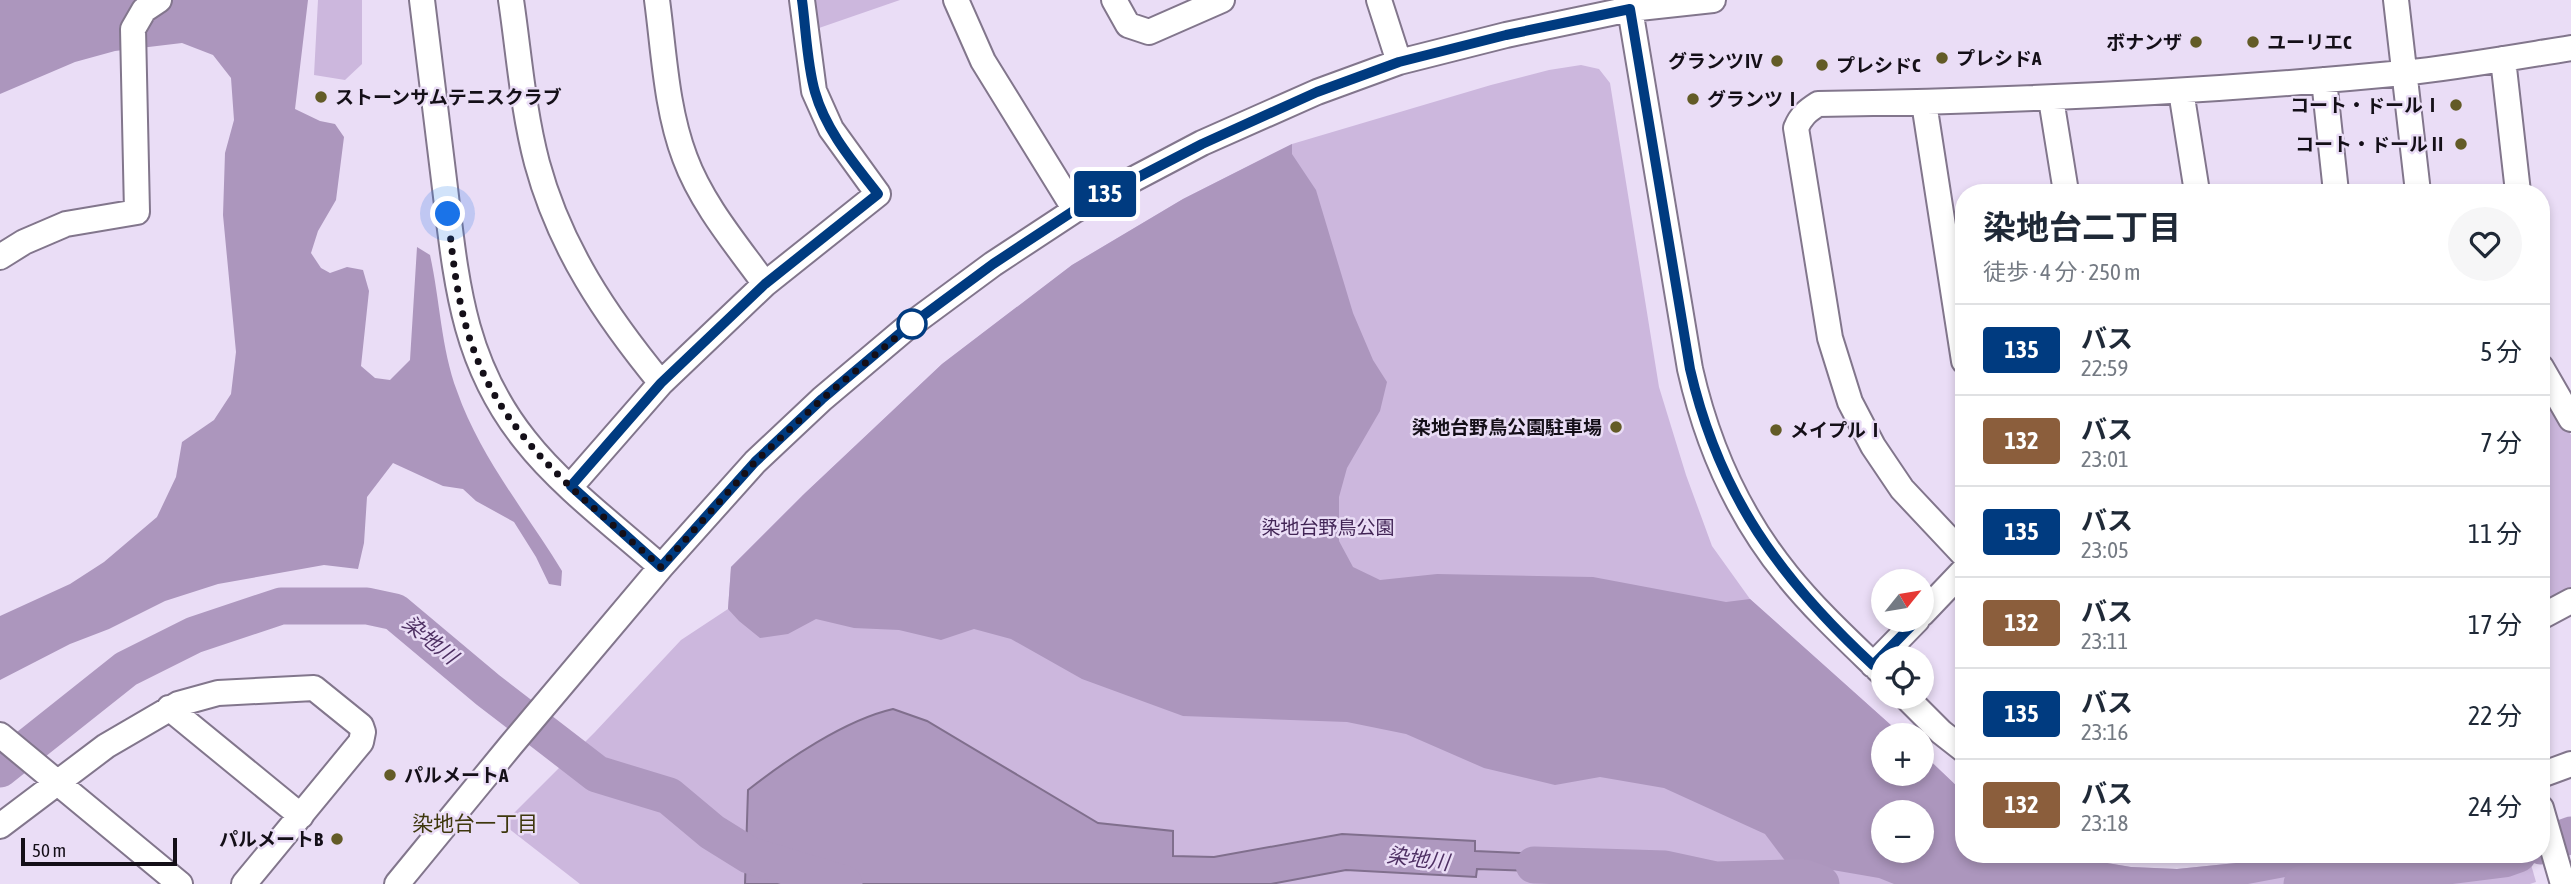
<!DOCTYPE html>
<html lang="ja">
<meta charset="utf-8">
<style>
:root{--surface:#fff;--page:#f6f6f7;--text:#1f2937;--muted:#747a83;--line:#e0e1e3}
body{margin:0;font-family:"Asap Condensed","Noto Sans JP",sans-serif;background:var(--page);color:var(--text);height:100vh;display:flex;flex-direction:column;font-size:26px;white-space:nowrap}
*{box-sizing:border-box;margin:0}
p{font-size:23px;color:var(--muted)}
.icon{flex:none;width:38px;height:38px;fill:none;stroke:currentColor;stroke-width:2;stroke-linecap:round;stroke-linejoin:round}
.map{position:relative;flex:1;overflow:hidden}
.panel{position:absolute;left:1955px;top:184px;width:595px;height:679px;display:flex;flex-direction:column;background:var(--surface);border-radius:28px;box-shadow:0 4px 10px #0003}
.panel>*{flex:none}
.badge{padding:0 14px;border-radius:5px;font-size:24px;line-height:46px}
.needle{width:46px;rotate:60deg}
.controls{position:absolute;left:1871px;top:569px;display:grid;gap:14px}
.controls a{display:grid;place-items:center;width:63px;height:63px;border-radius:50%;background:var(--surface);box-shadow:0 4px 10px #0003;font-size:35px}
.scale{position:absolute;left:21px;bottom:18px;width:156px;box-sizing:border-box;padding-left:7px;border:4px solid #140f18;border-top:0;font-size:19px;line-height:24px;white-space:nowrap;color:#140f18;-webkit-text-stroke:5px #eaddf6;paint-order:stroke}
.you{position:absolute;width:35px;height:35px;margin:-18px;border:5px solid #fff;border-radius:50%;background:#1a73e8;box-shadow:0 0 0 10px #1a73e833}
.map>.badge{position:absolute;translate:-50% -50%;box-shadow:0 0 0 4px #fff}
.round{display:grid;place-items:center;flex:none;width:74px;height:74px;border-radius:37px;background:var(--page)}
.head{display:flex;align-items:center;justify-content:space-between;height:119px;padding:0 28px}
h1{font-size:33px;font-weight:700;line-height:52px}
ul{padding:0;list-style:none}
li{display:flex;align-items:center;gap:21px;height:91px;padding:0 28px;border-top:2px solid var(--line)}
li div{flex:1}
li b{display:block;font-size:26px}
li em{font-style:normal}
li .badge{min-width:77px;font-weight:700;text-align:center}
.map>svg:first-child{display:block}
.green{fill:#ccb7dd;fill-rule:evenodd}
.forest{fill:#ac96bd;fill-rule:evenodd}
.water{fill:#ae98bf;stroke:#806f8d;stroke-width:2}
.lines{fill:none;stroke-linecap:round;stroke-linejoin:round}
.river{stroke:#ae98bf;stroke-width:37}
.minor-casing{stroke:#82768c;stroke-width:28}
.minor{stroke:#fff;stroke-width:24}
.line-casing{stroke:#fff;stroke-width:16}
.line{stroke:#003b80;stroke-width:10}
.walk{stroke:#140f18;stroke-width:7;stroke-dasharray:0 12.6}
.poi-dot{fill:#635b27;stroke:#eaddf6;stroke-width:2.5}
.stop-dot{fill:#fff;stroke:#003b80;stroke-width:3.5}
.labels{text-anchor:middle;stroke-width:5;stroke-linejoin:round;paint-order:stroke}
.poi-label{font-size:19px;font-weight:bold;fill:#140f18;stroke:#eaddf6;text-anchor:start}
.park-label{font-size:19px;fill:#412455;stroke:#eaddf6}
.water-label{font-size:21px;font-style:italic;fill:#4e3063;stroke:#eaddf6}
.neighbourhood-label{font-size:21px;fill:#3e370d;stroke:#eaddf6}
</style>
<div class="map">
<svg width="2571" height="884" viewBox="0 0 2571 884">
<rect width="100%" height="100%" fill="#eaddf6"/>
<path class="green" d="M318,0h44v64l-17,16 -31,-5z
M815,0h85l-81,28z
M1581,65l18,4 11,14 49,304 27,88 26,71 38,53 152,136h-19v39h39v-21l41,39 1,62h105l8,4 54,9 46,2 148,-15h203l8,28 -6,2h-1950l-77,-60 92,-92 86,-92 47,-31 3,-42 72,-72 139,-131 130,-99 111,-66 109,-55 199,-59 58,-15zM1883,812h39v38h-39z
M2541,382l30,53v154l-30,16z"/>
<path class="forest" d="M0,0h308l-13,109 25,12 15,3 9,13 -8,63 -18,31 -7,22 10,15 9,5 17,-6 16,3 6,21 -8,75 14,12 15,2 20,-20 7,-113 13,8c10,45 11,93 27,136 23,66 69,121 105,180l-1,15 -12,-2 -13,-27 -22,-35 -38,-21 -13,-12 -20,-3 -50,-23 -26,34 -3,46 -6,26 -34,-4 -106,19 -53,17 -56,28 -39,15 -70,36v-64l70,-32 34,-22 53,-45 19,-40 6,-35 32,-22 17,-26 5,-42 -13,-137 2,-62 9,-33 -3,-42 -18,-23 -31,-12 -67,8 -40,11 -75,32z
M1292,144v10l24,36 37,123 20,47 14,22 -7,29 -33,57 -8,29v44l14,26 27,13 57,-6 156,3 133,25 24,-3 152,136h-19v39h39v-21l41,39 1,62h105l8,4 54,9 46,2 148,-15h139l-146,17 -70,13h-354l-15,-6 -93,-16 -21,-28 -101,-46 -64,-11 -45,8 -71,-17 -78,-34 -59,-12 -164,-6 -101,-37 -71,-40 -37,-10 -33,11 -42,-10 -45,-2 -38,-9 -28,15 -28,4 -21,-17 -11,-12 3,-42 72,-72 139,-131 130,-99 111,-66zM1883,812h39v38h-39z"/>
<path class="water" d="M893,709l34,12 171,102 75,8v25l41,1 128,-23 133,7v10l108,5 -1,17 -105,-4 -1,8 -130,-7 -75,14h-526l3,-94c38,-30 97,-70 145,-81z"/>
<g class="lines">
<path class="river" d="M0,769l126,-100 68,-34 87,-29h86l28,6 93,78 109,84 72,22 43,36 37,23 95,29
M2541,846l30,-11
M1534,865l131,4 51,11 73,-2h15l17,6
M2302,884l202,-25 14,-5"/>
<g class="minor-casing">
<path id="minor" d="M422,0c7,60 15,120 22,180 12,97 17,180 81,260 35,45 93,89 136,127
M511,0c8,54 12,110 26,163 23,85 69,153 124,220
M657,0c7,52 9,108 28,158 17,46 51,86 80,126
M956,0l27,61 92,149
M1114,0l14,25 21,7 73,-32
M1379,0l20,62
M2396,0l22,192
M1630,9l60,360c17,75 48,146 97,206 29,36 63,67 96,99
M2503,59l15,133
M2324,80l12,112
M2181,91l16,101
M2051,99l15,93
M1924,103l40,258
M0,257l24,-15 42,-18 71,-12 -4,-183 11,-19 15,-10
M2541,367l30,52
M571,486l90,-103 104,-99 113,-90 -47,-65 -17,-38 -12,-91
M1964,555l-62,-66 -29,-43 -23,-44 -20,-64 -34,-210c5,-12 11,-17 22,-24 195,-3 390,-12 585,-31 56,-6 112,-16 168,-25
M1922,614l42,-44
M2541,617l30,-16
M1873,665l44,-45
M1905,696l36,36 23,18
M169,708l132,108
M0,735l180,149
M2541,775l30,-11
M2541,808l22,76
M0,826l106,-80 72,-42 40,-11 96,-5 47,38 2,6 -2,10 -117,142
M397,884l114,-139 150,-178 94,-105 67,-63 83,-70 88,-65 82,-54 127,-67 115,-51 82,-30 107,-27 124,-26 83,-9"/>
</g>
<use href="#minor" class="minor"/>
</g>
<g class="lines">
<g class="line-casing">
<path id="line" d="M802,0c4,29 5,65 13,92 11,39 39,71 63,102l-113,90 -104,99 -90,103 90,81 94,-105 67,-63 83,-70 88,-65 82,-54 127,-66 115,-52 82,-30 107,-27 124,-26 60,360c29,126 90,210 183,296l44,-45"/>
</g>
<use href="#line" class="line"/>
<path class="walk" d="M448,214c5,48 10,97 28,142 34,90 116,149 185,211l94,-105 67,-63 90,-75"/>
</g>
<g class="poi-dot">
<circle cx="2196" cy="42" r="7"/>
<circle cx="2253" cy="42" r="7"/>
<circle cx="1942" cy="58" r="7"/>
<circle cx="1777" cy="61" r="7"/>
<circle cx="1822" cy="65" r="7"/>
<circle cx="321" cy="97" r="7"/>
<circle cx="1693" cy="99" r="7"/>
<circle cx="2456" cy="105" r="7"/>
<circle cx="2461" cy="144" r="7"/>
<circle cx="1616" cy="427" r="7"/>
<circle cx="1776" cy="430" r="7"/>
<circle cx="390" cy="775" r="7"/>
<circle cx="337" cy="839" r="7"/>
</g>
<circle class="stop-dot" cx="912" cy="324" r="14"/>
<g class="labels">
<g class="poi-label">
<text x="2182" y="49" text-anchor="end">ボナンザ</text>
<text x="2267" y="49">ユーリエC</text>
<text x="1956" y="65">プレシドA</text>
<text x="1763" y="68" text-anchor="end">グランツⅣ</text>
<text x="1836" y="72">プレシドC</text>
<text x="335" y="104">ストーンサムテニスクラブ</text>
<text x="1707" y="106">グランツⅠ</text>
<text x="2442" y="112" text-anchor="end">コート・ドールⅠ</text>
<text x="2447" y="151" text-anchor="end">コート・ドールⅡ</text>
<text x="1602" y="434" text-anchor="end">染地台野鳥公園駐車場</text>
<text x="1790" y="437">メイプルⅠ</text>
<text x="404" y="782">パルメートA</text>
<text x="323" y="846" text-anchor="end">パルメートB</text>
</g>
<g class="park-label">
<text x="1328" y="534">染地台野鳥公園</text>
</g>
<g class="water-label">
<text transform="translate(430 640) rotate(39)" y="7">染地川</text>
<text transform="translate(1418 859) rotate(7)" y="7">染地川</text>
</g>
<g class="neighbourhood-label">
<text x="475" y="831">染地台一丁目</text>
</g>
</g>
</svg>
<div class="controls">
<a><svg class="needle" viewBox="-14 -14 28 28"><path d="M0-13l5 13h-10z" fill="#e53935"/><path d="M0 13l5-13h-10z" fill="#747a83"/></svg></a>
<a><svg class="icon" aria-label="locate" viewBox="0 0 24 24"><circle cx="12" cy="12" r="6"/><path d="M12 2v4M12 18v4M2 12h4M18 12h4"/></svg></a>
<a>+</a>
<a>−</a>
</div>
<div class="scale">50 m</div>
<div class="you" style="left:448px;top:214px"></div>
<b class="badge" style="left:1105px;top:194px;background:#003b80;color:#fff">135</b>
<section class="panel">
<div class="head"><div><h1>染地台二丁目</h1><p>徒歩 · 4 分 · 250 m</p></div><a class="round"><svg class="icon" aria-label="heart" viewBox="0 0 24 24"><path d="M12 20l-8-8c-3-5 5-10 8-4 3-6 11-1 8 4z"/></svg></a></div>
<ul>
<li><span class="badge" style="background:#003b80;color:#fff">135</span><div><b>バス</b><p>22:59</p></div><em>5 分</em></li>
<li><span class="badge" style="background:#8b5e3c;color:#fff">132</span><div><b>バス</b><p>23:01</p></div><em>7 分</em></li>
<li><span class="badge" style="background:#003b80;color:#fff">135</span><div><b>バス</b><p>23:05</p></div><em>11 分</em></li>
<li><span class="badge" style="background:#8b5e3c;color:#fff">132</span><div><b>バス</b><p>23:11</p></div><em>17 分</em></li>
<li><span class="badge" style="background:#003b80;color:#fff">135</span><div><b>バス</b><p>23:16</p></div><em>22 分</em></li>
<li><span class="badge" style="background:#8b5e3c;color:#fff">132</span><div><b>バス</b><p>23:18</p></div><em>24 分</em></li>
</ul>
</section>
</div>
